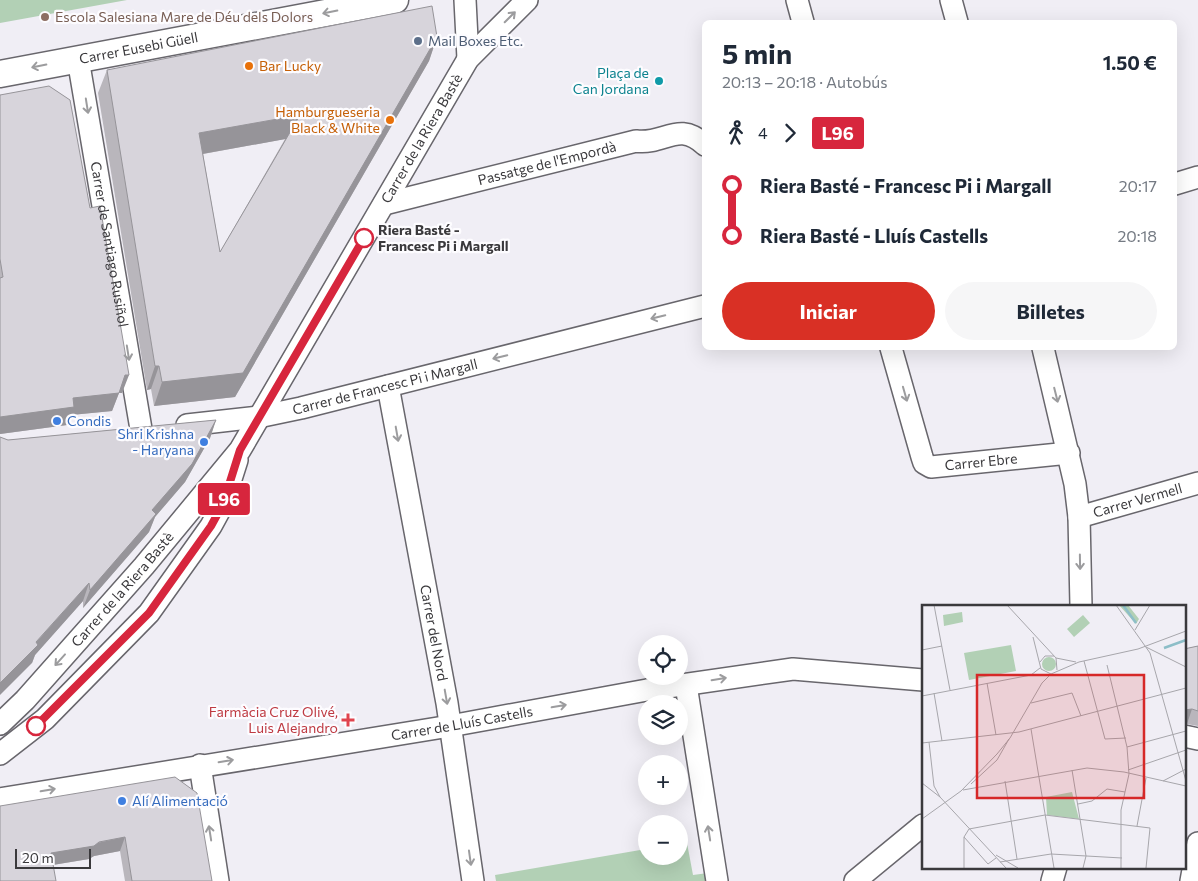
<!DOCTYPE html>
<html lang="es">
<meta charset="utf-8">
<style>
:root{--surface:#fff;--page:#f6f6f7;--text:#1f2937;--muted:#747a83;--accent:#d93025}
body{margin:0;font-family:Commissioner,sans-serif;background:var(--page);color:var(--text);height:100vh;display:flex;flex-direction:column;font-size:19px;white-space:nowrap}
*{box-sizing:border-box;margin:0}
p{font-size:16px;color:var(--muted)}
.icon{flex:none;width:28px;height:28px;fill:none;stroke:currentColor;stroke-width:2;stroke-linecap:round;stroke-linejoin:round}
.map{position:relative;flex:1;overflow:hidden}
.sheet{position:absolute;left:702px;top:20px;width:475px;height:330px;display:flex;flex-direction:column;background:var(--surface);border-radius:8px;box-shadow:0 5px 20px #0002}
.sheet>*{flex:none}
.badge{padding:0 10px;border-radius:4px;font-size:18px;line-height:32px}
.fabs{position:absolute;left:638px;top:635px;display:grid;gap:10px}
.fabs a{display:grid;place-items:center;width:50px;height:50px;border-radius:50%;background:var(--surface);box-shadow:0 5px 20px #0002;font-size:25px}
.scale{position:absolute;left:15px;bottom:12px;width:76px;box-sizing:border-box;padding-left:5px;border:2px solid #3a393c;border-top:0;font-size:14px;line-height:18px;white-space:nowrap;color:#3a393c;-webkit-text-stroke:4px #fdfcff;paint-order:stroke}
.map>.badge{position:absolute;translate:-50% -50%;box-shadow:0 0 0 2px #fff}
.legs{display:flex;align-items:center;gap:8px;height:55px;padding:0 20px;font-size:16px}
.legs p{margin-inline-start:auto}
.overview{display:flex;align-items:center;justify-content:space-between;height:85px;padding:0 20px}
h1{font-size:28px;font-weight:700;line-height:38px}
.action{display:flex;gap:10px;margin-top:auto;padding:10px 20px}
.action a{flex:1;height:58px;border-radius:30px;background:var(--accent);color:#fff;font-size:20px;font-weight:700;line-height:58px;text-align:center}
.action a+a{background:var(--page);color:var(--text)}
ul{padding:0 20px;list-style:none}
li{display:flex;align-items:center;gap:18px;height:50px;font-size:19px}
li i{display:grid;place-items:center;width:8px;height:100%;margin:0 6px;background:currentColor}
li i::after{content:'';width:12px;height:12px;margin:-6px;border:4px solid;border-radius:50%;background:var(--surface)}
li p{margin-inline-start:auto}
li:first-child i{background:linear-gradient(#0000 50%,currentColor 0)}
li:last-child i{background:linear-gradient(currentColor 50%,#0000 0)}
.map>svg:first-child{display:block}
.green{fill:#b2d0b5}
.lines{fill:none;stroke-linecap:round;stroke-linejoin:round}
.minor-casing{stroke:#68666c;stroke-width:24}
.tertiary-casing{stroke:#68666c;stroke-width:29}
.minor{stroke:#fff;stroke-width:21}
.tertiary{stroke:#fff;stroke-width:26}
.wall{fill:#b9b6bc;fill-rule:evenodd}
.shaded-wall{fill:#969499}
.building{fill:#d7d4db;stroke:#969499;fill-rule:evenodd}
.oneway{stroke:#9c9c9e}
.line-1-casing{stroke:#fff;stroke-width:11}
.line-1{stroke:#d7263d;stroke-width:8}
.education-dot{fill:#8d6e63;stroke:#fdfcff;stroke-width:2}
.service-dot{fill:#5c6f8a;stroke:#fdfcff;stroke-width:2}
.food-dot{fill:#e8710a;stroke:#fdfcff;stroke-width:2}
.culture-dot{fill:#0f9aa8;stroke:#fdfcff;stroke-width:2}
.stop-1-dot{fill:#fff;stroke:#d7263d;stroke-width:2.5}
.shop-dot{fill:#3f7fe0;stroke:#fdfcff;stroke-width:2}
.health-dot{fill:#e0444e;stroke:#fdfcff;stroke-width:2}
.labels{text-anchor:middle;stroke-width:4.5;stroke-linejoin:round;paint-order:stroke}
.education-label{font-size:14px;fill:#785e54;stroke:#fdfcff;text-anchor:start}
.service-label{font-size:14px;fill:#4e5e75;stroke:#fdfcff;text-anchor:start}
.street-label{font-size:14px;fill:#3a393c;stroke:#fdfcff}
.food-label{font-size:14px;fill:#c56008;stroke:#fdfcff;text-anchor:start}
.culture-label{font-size:14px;fill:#0d838f;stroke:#fdfcff;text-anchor:end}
.stop-label{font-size:14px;font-weight:bold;fill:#3a393c;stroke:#fdfcff;text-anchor:start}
.shop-label{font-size:14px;fill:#366cbe;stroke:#fdfcff;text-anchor:start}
.health-label{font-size:14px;fill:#be3a42;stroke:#fdfcff;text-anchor:end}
.inset-river{fill:none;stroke:#8dbec8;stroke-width:2.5}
.inset-road{fill:none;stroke:#a7a6ab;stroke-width:1}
.view{fill:#d62828;fill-opacity:0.15;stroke:#d62828;stroke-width:2.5}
.inset-edge{fill:none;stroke:#3a393c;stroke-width:2.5}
</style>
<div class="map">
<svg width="1198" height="881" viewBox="0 0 1198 881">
<rect width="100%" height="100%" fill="#f0eef5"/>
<path class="green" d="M0,0h127l-127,23z
M687,843l6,32 15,-2 1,8h-213l-1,-6 151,-26v7h33v-12z"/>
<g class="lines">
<g class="minor-casing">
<g id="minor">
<path d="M465,0l3,59"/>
<path d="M797,0l6,22"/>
<path d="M951,0l6,22"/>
<path id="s1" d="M78,59l63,370"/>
<path d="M1175,184l23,-7"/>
<path id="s2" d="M384,204l252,-63c29,4 42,-21 69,4"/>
<path id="s3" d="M891,348l31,109 2,6 7,4 138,-14"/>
<path d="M1043,348l32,136 4,33 2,89"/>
<path id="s4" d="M388,386l59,317 26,178"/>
<path id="s5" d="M187,425l71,-8 43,-9 404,-102"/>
<path id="s6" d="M1079,517l119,-34"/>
<path d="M686,685l31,196"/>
<path id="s7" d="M0,724l25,-24 119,-134 96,-116 228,-391 59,-59"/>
<path d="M1184,736l14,3"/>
<path d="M0,754l45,-35 104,-106 62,-87 12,-22 14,-44"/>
<path d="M200,765l18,116"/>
<path id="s8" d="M0,799l450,-73 197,-36 146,-21 130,11"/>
<path d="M855,881l68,-56"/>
<path d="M1052,881l4,-14"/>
<path d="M1191,881l7,-38"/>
</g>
</g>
<g class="tertiary-casing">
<g id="tertiary">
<path id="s9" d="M0,74l395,-74"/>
</g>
</g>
<use href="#minor" class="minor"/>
<use href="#tertiary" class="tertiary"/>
</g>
<path class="wall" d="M437,37l-8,24 -194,336 -81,9 -3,-17 -4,1 -49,-297 9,-23zM285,139l-65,113 -17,-98z
M0,95l122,298h-3l-7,18 -41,4 -4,10 -67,9z
M216,420l-6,18 -25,44 -30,35 -6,15 -66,76v-7l-48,54 -3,8 -31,-225 7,2z
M1198,646v80l-11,-2h-3v-75z
M175,777l37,104h-87l-5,-30 -26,5 -5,3 -36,6 -53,16z"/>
<path class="shaded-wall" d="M437,37l-8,24 -194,336 -81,9 8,-24z
M300,115l-9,23 -100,18 8,-23z
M155,366h4l-8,23 -4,1z
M125,375h4l-7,18h-3l-7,18 -41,4 -4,10 -67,9v-17l73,-19z
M216,420l-6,18 -25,44 -30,35 -6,15 -66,76 7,-18 62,-80z
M89,583l-6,18 -48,54 -3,8 -32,32v-12z
M1192,709l-5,15h-3v-14z
M125,837l-5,14 -26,5 -5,3 -43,7 5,-13z"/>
<path class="building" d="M432,6l5,31 -194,336 -81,9 -3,-16h-4l-48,-296zM300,115l-36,62 -44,75 -21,-119z
M49,86l21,14 20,108 10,-2 29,169h-4l-6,18 -46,5 1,9 -74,10v-139l3,-1 -3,-18v-164z
M216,420l-24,44 -40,46 4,4 -66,76 -1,-7 -53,59 2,3 -38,38v-246l8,3z
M1198,646v65l-6,-2 -8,1v-61z
M175,777l22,16 15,88h-80l-7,-44 -26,5 -5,4 -43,7 5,28h-56v-75z"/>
<defs><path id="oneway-shaft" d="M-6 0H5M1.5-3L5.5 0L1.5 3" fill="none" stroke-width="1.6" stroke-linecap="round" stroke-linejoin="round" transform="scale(1.25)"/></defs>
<g class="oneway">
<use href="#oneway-shaft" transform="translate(330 12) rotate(169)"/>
<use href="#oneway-shaft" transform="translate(510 17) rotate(-45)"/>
<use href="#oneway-shaft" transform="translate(39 66) rotate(169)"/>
<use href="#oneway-shaft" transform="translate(87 106) rotate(81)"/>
<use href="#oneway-shaft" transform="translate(658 317) rotate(166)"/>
<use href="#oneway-shaft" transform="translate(128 353) rotate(81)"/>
<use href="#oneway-shaft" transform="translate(500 357) rotate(166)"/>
<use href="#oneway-shaft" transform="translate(905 394) rotate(74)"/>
<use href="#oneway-shaft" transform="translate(1056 395) rotate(76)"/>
<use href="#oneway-shaft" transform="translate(397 434) rotate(80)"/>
<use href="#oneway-shaft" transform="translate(1080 562) rotate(89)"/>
<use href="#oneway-shaft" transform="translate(60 660) rotate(132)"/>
<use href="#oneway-shaft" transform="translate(719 679) rotate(-9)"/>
<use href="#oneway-shaft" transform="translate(446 697) rotate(80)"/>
<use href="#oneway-shaft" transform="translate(559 706) rotate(-10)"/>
<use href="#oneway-shaft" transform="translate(226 761) rotate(-9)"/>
<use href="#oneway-shaft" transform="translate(48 790) rotate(-10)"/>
<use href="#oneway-shaft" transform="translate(210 833) rotate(-99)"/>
<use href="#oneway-shaft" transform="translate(709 833) rotate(-99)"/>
<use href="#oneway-shaft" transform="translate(470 858) rotate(82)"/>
</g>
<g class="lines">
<g class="line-1-casing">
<path id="line-1" d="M36,726l113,-113 62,-87 12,-22 17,-54 124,-212"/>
</g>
<use href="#line-1" class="line-1"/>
</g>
<circle class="education-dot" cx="45" cy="17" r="5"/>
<circle class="service-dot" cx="418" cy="41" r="5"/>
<g class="food-dot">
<circle cx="249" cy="66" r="5"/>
<circle cx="390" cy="120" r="5"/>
</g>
<circle class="culture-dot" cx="659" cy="81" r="5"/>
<g class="stop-1-dot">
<circle cx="364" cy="238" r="9"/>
<circle cx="36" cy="726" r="9"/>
</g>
<g class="shop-dot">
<circle cx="57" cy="421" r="5"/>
<circle cx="204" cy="442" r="5"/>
<circle cx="122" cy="801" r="5"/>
</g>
<path class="health-dot" d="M345.5 712.5h5v5h5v5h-5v5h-5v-5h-5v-5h5z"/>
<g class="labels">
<g class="education-label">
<text x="55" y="22">Escola Salesiana Mare de Déu dels Dolors</text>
</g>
<g class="service-label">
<text x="428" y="46">Mail Boxes Etc.</text>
</g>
<g class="street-label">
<text dy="5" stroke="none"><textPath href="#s9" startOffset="141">Carrer Eusebi Güell</textPath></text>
<text dy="5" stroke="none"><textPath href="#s7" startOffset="725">Carrer de la Riera Bastè</textPath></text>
<text dy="5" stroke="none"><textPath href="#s2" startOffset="168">Passatge de l'Empordà</textPath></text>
<text dy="5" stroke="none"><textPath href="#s1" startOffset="188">Carrer de Santiago Rusiñol</textPath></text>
<text dy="5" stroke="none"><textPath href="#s5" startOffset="202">Carrer de Francesc Pi i Margall</textPath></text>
<text dy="5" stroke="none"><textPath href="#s3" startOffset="178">Carrer Ebre</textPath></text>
<text dy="5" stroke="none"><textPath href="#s6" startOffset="61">Carrer Vermell</textPath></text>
<text dy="5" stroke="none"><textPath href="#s7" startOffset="182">Carrer de la Riera Bastè</textPath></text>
<text dy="5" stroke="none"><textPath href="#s4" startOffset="251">Carrer del Nord</textPath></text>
<text dy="5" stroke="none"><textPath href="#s8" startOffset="468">Carrer de Lluís Castells</textPath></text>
</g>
<g class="food-label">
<text x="259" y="71">Bar Lucky</text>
<text x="380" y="117" text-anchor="end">Hamburgueseria<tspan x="380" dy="16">Black &amp; White</tspan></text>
</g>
<g class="culture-label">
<text x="649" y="78">Plaça de<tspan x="649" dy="16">Can Jordana</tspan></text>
</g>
<g class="stop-label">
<text x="378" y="235">Riera Basté -<tspan x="378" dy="16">Francesc Pi i Margall</tspan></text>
</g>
<g class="shop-label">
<text x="67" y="426">Condis</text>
<text x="194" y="439" text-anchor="end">Shri Krishna<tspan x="194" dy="16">- Haryana</tspan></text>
<text x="132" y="806">Alí Alimentació</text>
</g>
<g class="health-label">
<text x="338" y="717">Farmàcia Cruz Olivé,<tspan x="338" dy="16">Luis Alejandro</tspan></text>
</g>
</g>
<g transform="translate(922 605)">
<rect width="264" height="264" fill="#f0eef5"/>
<path d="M197,0h9l11,14 -3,5zM40,7l1,10 -19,4 -1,-11zM161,10l7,8 -16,14 -7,-8zM89,40l5,26 -47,9 -5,-27zM120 59a7 7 0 1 1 14 0a7 7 0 1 1-14 0ZM150,187l7,27 -32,-4 -1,-18z" fill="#b2d0b5"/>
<path class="inset-river" d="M201,0l13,18M242,43l22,-8"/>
<path class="inset-road" d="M12,0l16,85M85,0l49,53 1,12M194,0l34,48 36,128M213,25l15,-25M111,32l8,32 10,5M224,42l40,20M0,45l20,-4M134,53l20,4M162,56l21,78 21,-1M118,57l5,-6h9M185,60l20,82 2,27 -8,36v58M65,78l9,52M12,88l8,48M0,91l109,-21 9,-7M109,98l41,-10 9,23M109,124l23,139M7,137l5,44 6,11M0,138l97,-11 167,-44M205,142l59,-16M150,165l14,86 -3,12M206,165l58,-20M83,176l12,78M241,176l23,-12M0,178l18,14 66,71M49,179l26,-24 12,-21M41,185l124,-22 37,4 62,14M156,199l14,-3 15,-12 18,3M0,214l39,-28 36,-37 13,-16 32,-55 9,-9 28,-12 59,-13 48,-18M215,221l9,-48M47,224l76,-14 105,13 -4,40M42,232l24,27 8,-6M74,250l22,13M78,257l51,-8 71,4M42,263v-31l5,-8"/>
<path class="view" d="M55,70h167v123h-167z"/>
<rect width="264" height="264" class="inset-edge"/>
</g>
</svg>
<div class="fabs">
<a><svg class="icon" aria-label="locate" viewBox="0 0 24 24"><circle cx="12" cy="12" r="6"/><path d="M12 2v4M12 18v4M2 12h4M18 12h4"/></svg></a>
<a><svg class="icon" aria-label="layers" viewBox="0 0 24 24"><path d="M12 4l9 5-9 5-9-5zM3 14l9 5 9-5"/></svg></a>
<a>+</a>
<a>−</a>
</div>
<div class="scale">20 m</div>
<b class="badge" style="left:224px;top:499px;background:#d7263d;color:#fff">L96</b>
<section class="sheet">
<div class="overview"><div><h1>5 min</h1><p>20:13 – 20:18 · Autobús</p></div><b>1.50 €</b></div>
<div class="legs"><svg class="icon" aria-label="walk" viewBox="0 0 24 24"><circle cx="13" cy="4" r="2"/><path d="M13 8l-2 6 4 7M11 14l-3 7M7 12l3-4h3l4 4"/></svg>4<svg class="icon" aria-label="forward" viewBox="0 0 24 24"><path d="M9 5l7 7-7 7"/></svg><b class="badge" style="background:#d7263d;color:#fff">L96</b></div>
<ul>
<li><i style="color:#d7263d"></i><b>Riera Basté - Francesc Pi i Margall</b><p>20:17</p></li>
<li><i style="color:#d7263d"></i><b>Riera Basté - Lluís Castells</b><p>20:18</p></li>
</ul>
<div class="action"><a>Iniciar</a><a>Billetes</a></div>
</section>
</div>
